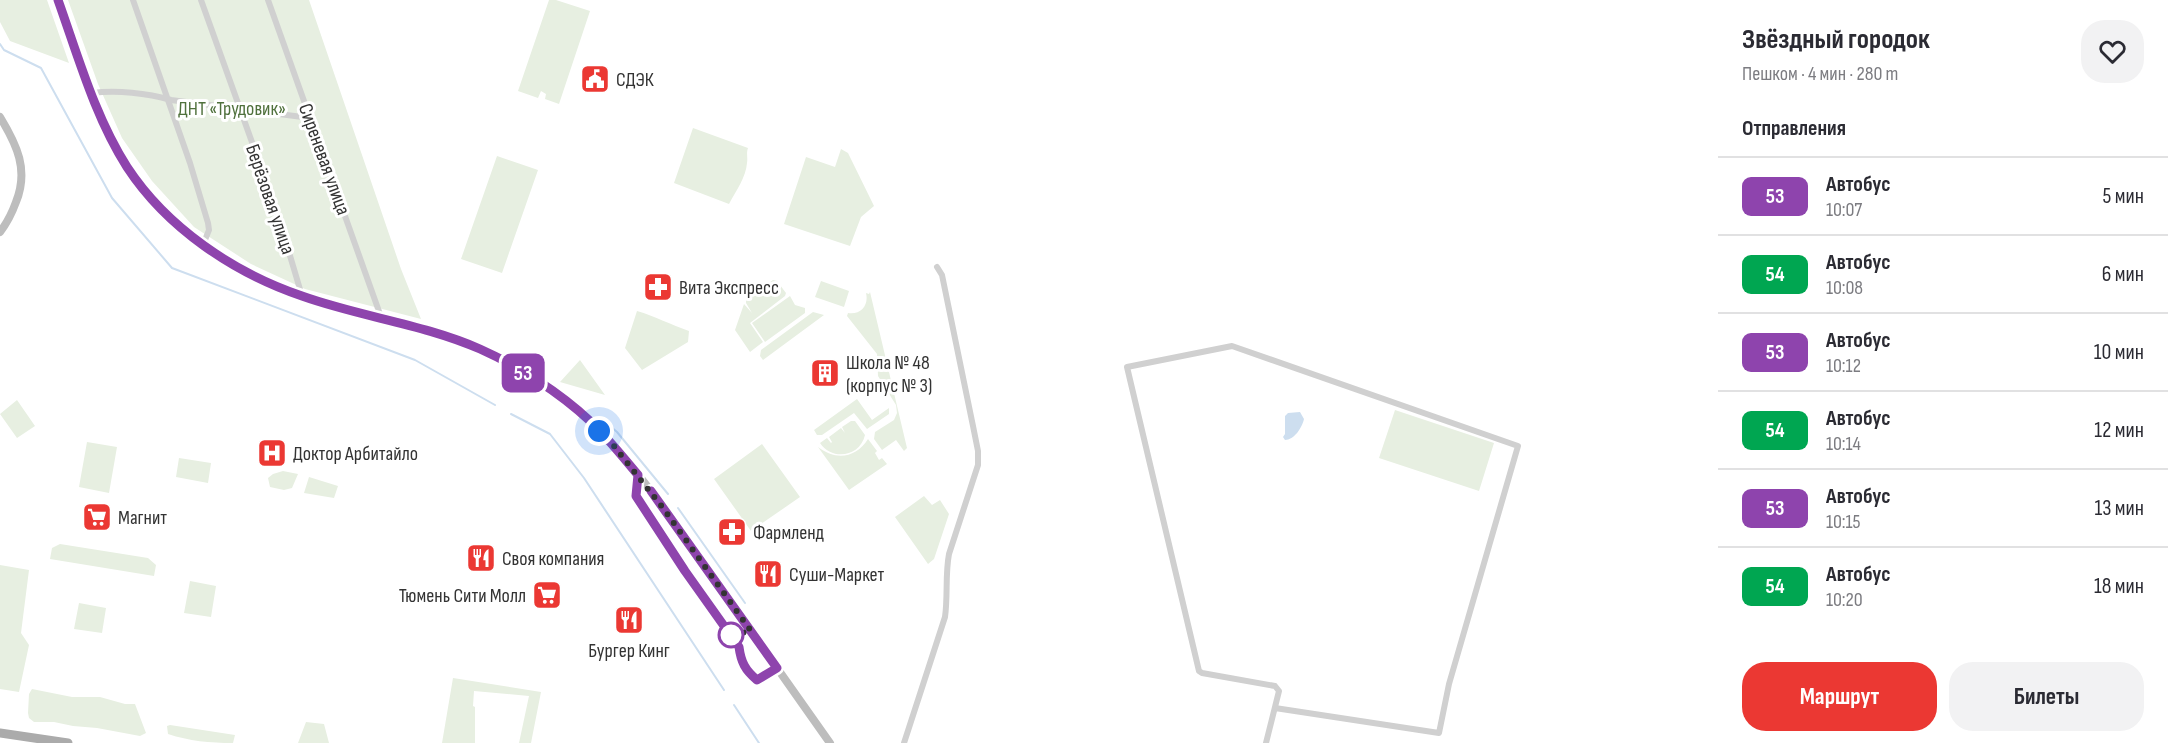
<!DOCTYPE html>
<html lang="ru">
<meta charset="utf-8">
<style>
:root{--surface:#fff;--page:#f2f2f3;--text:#2b2b33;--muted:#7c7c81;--line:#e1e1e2;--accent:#eb3833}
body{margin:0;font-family:"Sofia Sans Condensed",sans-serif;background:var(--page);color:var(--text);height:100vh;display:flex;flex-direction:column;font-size:22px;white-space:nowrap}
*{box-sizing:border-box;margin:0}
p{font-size:20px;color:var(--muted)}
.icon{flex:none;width:33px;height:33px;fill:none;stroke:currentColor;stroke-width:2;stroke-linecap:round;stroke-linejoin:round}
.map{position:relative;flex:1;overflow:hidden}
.details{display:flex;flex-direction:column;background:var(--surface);width:450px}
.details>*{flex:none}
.badge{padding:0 12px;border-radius:9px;font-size:21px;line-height:39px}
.you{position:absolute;width:30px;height:30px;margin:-15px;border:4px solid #fff;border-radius:50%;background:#1a73e8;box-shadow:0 0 0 9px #1a73e833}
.map>.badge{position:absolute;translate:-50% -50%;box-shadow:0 0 0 3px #fff}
h2{padding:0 24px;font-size:22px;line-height:54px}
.round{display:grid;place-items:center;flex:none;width:63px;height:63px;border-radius:24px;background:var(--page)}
.head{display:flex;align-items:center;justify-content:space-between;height:102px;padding:0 24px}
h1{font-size:28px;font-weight:700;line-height:45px}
.cta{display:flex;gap:12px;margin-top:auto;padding:12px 24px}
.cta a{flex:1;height:69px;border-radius:24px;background:var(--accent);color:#fff;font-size:24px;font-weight:700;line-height:69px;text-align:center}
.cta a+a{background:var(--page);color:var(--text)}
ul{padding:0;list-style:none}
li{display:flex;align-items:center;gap:18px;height:78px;padding:0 24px;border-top:2px solid var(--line)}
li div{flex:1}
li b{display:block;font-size:22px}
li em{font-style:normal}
li .badge{min-width:66px;font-weight:700;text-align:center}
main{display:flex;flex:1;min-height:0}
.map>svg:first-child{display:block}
.green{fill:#e7efe1}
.water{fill:#cddeef}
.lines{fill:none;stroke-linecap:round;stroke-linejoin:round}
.stream{stroke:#cddeef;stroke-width:2}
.street{stroke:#d0d0d0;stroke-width:6}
.secondary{stroke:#bdbdbd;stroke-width:8}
.primary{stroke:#ababab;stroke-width:9}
.line-casing{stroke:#fff;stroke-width:14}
.line{stroke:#8e44ad;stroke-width:9}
.walk{stroke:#333;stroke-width:6;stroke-dasharray:0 10.8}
.stop-dot{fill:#fff;stroke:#8e44ad;stroke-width:3}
.labels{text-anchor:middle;stroke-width:6;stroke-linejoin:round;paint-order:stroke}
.poi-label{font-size:20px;fill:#333;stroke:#fff;text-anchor:start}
.park-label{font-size:20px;fill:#50713d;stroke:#fff}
.street-label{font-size:20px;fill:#333;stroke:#fff}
</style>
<main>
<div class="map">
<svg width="1718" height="743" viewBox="0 0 1718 743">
<rect width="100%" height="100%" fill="#fff"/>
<path class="green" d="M0,0h47l22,63 -59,-22 -10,-19z
M68,0h241l92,269 20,50 -116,-30 -54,-25 -57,-37 -42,-46 -30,-43 -24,-54z
M549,0h7l34,11 -31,93 -14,-5 1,-5 -5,-3 -3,7 -20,-7z
M693,128l55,20c-2,6 0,9 -1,15 -1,14 -11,28 -18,41l-55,-21z
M841,149l7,4 26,53 -13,11 -11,29 -66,-22 22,-67 29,10z
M497,156l41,14 -36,103 -41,-14z
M773,280l4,1 9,12 -1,3 -35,27 13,19 -13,10 -15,-22 9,-26 8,9 -6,-10v-3z
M821,281l28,10 -5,16 -29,-10z
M870,292l37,156 -3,3 -8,-11 -14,10 -8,-11 1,-7 19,-12 3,-7 -1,-8 -18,-29 -1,-22 -30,-38 1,-3c13,2 21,-8 18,-20l3,1z
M790,296l5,9 10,3v5l-40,29 -13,-19z
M637,311c18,5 34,14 52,20l-1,11 -46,28 -17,-22z
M813,312l11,3 -61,45 -3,-4 1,-6z
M580,360l25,35 -45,-13z
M857,399l15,21 17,-12v6l-22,15 -13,-16 -32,22h-5l-3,-5z
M17,400l18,26 -18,12 -17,-24z
M1395,410l99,33 -15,48 -100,-33z
M851,421h4l10,14c-5,22 -33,26 -45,8l7,-5 4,5 1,-1 -3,-5 12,-9 4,5 -3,-6z
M868,439l9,12 -2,2 4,7 3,-2 5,6 -38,26 -31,-43c18,14 38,11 50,-8z
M87,442l30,5 -8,46 -30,-6z
M762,444l38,53 -49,34 -37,-52z
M179,458l32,5 -3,20 -32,-6z
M283,471l15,3 -6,14 -8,2 -14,-3 -2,-9 5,-4z
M309,477l29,9 -4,12 -30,-5z
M924,496l8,9 8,-5 9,14 -15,45 -6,5 -33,-47z
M60,544l88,14 8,7 -2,11 -104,-17 2,-11z
M0,565l29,5 -8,63 8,12 -10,47 -19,-3z
M190,581l26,5 -5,31 -27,-4z
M79,603l27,5 -4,25 -28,-4z
M453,678l88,14 -10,51h-12l10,-47 -55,-5 -1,15 2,1v36h-33z
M32,689l40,8h28l25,7h10l11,29 -6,3 -43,-8 -24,-2 -19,-4h-20l-5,-4 -1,-5 1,-19z
M306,722l18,2 5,19h-31z
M170,725l65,10 -2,8c-23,0 -44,-2 -65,-9l-1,-8z"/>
<path class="water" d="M1300,412l4,7c-2,9 -10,21 -19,21l-2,-3 2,-3v-18l3,-3z"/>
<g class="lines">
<path class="stream" d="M0,44l4,6 37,18 71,130 60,70 243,92 80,45
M511,414l39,20 34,44 140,212
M604,421l13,11 51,62
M678,508l67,95
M734,705l25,38"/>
<path class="street" d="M133,0l57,163 18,60 1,7 -6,15
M201,0l76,212 25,84
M268,0l113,317
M92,93c25,-3 55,0 79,7l139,18
M904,743l41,-126c3,-21 0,-42 4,-63l29,-89v-14l-5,-25 -31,-151 -5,-8
M1266,743l13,-52 -4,-5 -73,-13 -3,-2 -72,-304 105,-21 286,100 -69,238 -10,49 -164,-25"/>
<path class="secondary" d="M58,0c17,47 31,97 55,142 43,82 126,138 214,162 86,23 155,36 229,90 64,47 108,114 154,179 40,57 80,113 120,170
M0,117c17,28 29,53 16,85 -4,11 -9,21 -16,30"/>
<path class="primary" d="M0,733l68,10"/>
</g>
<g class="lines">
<g class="line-casing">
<path id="line" d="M58,0c20,56 37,117 69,167 40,61 107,106 175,129 59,21 121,28 178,53 38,17 79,43 110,72 17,16 32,35 48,54l-2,21 49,75 54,76c2,15 6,23 18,33l20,-12 -126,-177"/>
</g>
<use href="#line" class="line"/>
<path class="walk" d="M599,431l11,10 53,67 88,123 -20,4"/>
</g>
<defs>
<g id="civic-square" transform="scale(1.5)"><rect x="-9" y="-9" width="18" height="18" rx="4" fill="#eb3833" stroke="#fff"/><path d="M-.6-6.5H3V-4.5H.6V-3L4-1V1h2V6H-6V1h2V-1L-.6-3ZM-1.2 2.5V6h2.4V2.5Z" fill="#fff"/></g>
<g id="pharmacy-square" transform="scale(1.5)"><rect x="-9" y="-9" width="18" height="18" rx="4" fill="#eb3833" stroke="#fff"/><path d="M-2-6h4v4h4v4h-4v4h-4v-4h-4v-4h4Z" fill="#fff"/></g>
<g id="building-square" transform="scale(1.5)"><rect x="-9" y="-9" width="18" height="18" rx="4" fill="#eb3833" stroke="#fff"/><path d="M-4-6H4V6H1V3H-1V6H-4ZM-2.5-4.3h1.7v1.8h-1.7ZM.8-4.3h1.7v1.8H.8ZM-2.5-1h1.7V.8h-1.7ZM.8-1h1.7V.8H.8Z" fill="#fff"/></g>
<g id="hospital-square" transform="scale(1.5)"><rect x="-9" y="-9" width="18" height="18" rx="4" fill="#eb3833" stroke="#fff"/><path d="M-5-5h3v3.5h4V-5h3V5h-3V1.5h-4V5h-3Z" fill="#fff"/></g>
<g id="supermarket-square" transform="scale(1.5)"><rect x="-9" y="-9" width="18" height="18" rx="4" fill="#eb3833" stroke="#fff"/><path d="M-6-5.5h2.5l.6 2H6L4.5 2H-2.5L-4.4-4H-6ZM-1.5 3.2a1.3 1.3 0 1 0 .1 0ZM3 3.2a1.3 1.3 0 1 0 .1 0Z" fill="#fff"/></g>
<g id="restaurant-square" transform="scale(1.5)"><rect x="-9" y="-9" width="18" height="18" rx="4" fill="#eb3833" stroke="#fff"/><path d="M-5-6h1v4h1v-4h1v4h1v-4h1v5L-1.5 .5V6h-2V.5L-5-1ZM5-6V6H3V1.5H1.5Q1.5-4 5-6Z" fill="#fff"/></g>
</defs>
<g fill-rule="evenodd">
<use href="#civic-square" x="595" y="79"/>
<use href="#pharmacy-square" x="658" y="287"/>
<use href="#building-square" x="825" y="373"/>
<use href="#hospital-square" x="272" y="453"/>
<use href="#supermarket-square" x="97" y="517"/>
<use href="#pharmacy-square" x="732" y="532"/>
<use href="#restaurant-square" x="481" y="558"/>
<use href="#restaurant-square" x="768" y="574"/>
<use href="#supermarket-square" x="547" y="595"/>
<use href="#restaurant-square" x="629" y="620"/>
</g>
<circle class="stop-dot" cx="731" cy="635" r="12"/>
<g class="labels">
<g class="poi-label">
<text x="616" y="86">СДЭК</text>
<text x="679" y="294">Вита Экспресс</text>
<text x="846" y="369">Школа № 48<tspan x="846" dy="23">(корпус № 3)</tspan></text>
<text x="293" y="460">Доктор Арбитайло</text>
<text x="118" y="524">Магнит</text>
<text x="753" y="539">Фармленд</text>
<text x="502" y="565">Своя компания</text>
<text x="789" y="581">Суши-Маркет</text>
<text x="526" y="602" text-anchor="end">Тюмень Сити Молл</text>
<text x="629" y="657" text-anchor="middle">Бургер Кинг</text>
</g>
<g class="park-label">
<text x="232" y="115">ДНТ «Трудовик»</text>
</g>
<g class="street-label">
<text transform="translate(325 159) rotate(70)" y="7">Сиреневая улица</text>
<text transform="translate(271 199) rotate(71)" y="7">Берёзовая улица</text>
</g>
</g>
</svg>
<div class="you" style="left:599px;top:431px"></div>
<b class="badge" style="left:523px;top:373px;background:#8e44ad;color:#fff">53</b>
</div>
<section class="details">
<div class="head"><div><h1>Звёздный городок</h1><p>Пешком · 4 мин · 280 m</p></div><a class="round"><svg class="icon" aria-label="heart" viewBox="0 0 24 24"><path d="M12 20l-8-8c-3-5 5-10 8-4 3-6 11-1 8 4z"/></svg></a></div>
<h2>Отправления</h2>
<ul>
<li><span class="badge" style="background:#8e44ad;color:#fff">53</span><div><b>Автобус</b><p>10:07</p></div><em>5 мин</em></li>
<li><span class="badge" style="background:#00a651;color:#fff">54</span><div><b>Автобус</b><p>10:08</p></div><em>6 мин</em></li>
<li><span class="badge" style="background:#8e44ad;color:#fff">53</span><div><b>Автобус</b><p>10:12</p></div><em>10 мин</em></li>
<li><span class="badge" style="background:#00a651;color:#fff">54</span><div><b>Автобус</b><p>10:14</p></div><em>12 мин</em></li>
<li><span class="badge" style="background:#8e44ad;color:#fff">53</span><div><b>Автобус</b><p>10:15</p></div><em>13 мин</em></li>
<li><span class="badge" style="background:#00a651;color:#fff">54</span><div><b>Автобус</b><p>10:20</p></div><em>18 мин</em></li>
</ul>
<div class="cta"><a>Маршрут</a><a>Билеты</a></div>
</section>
</main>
